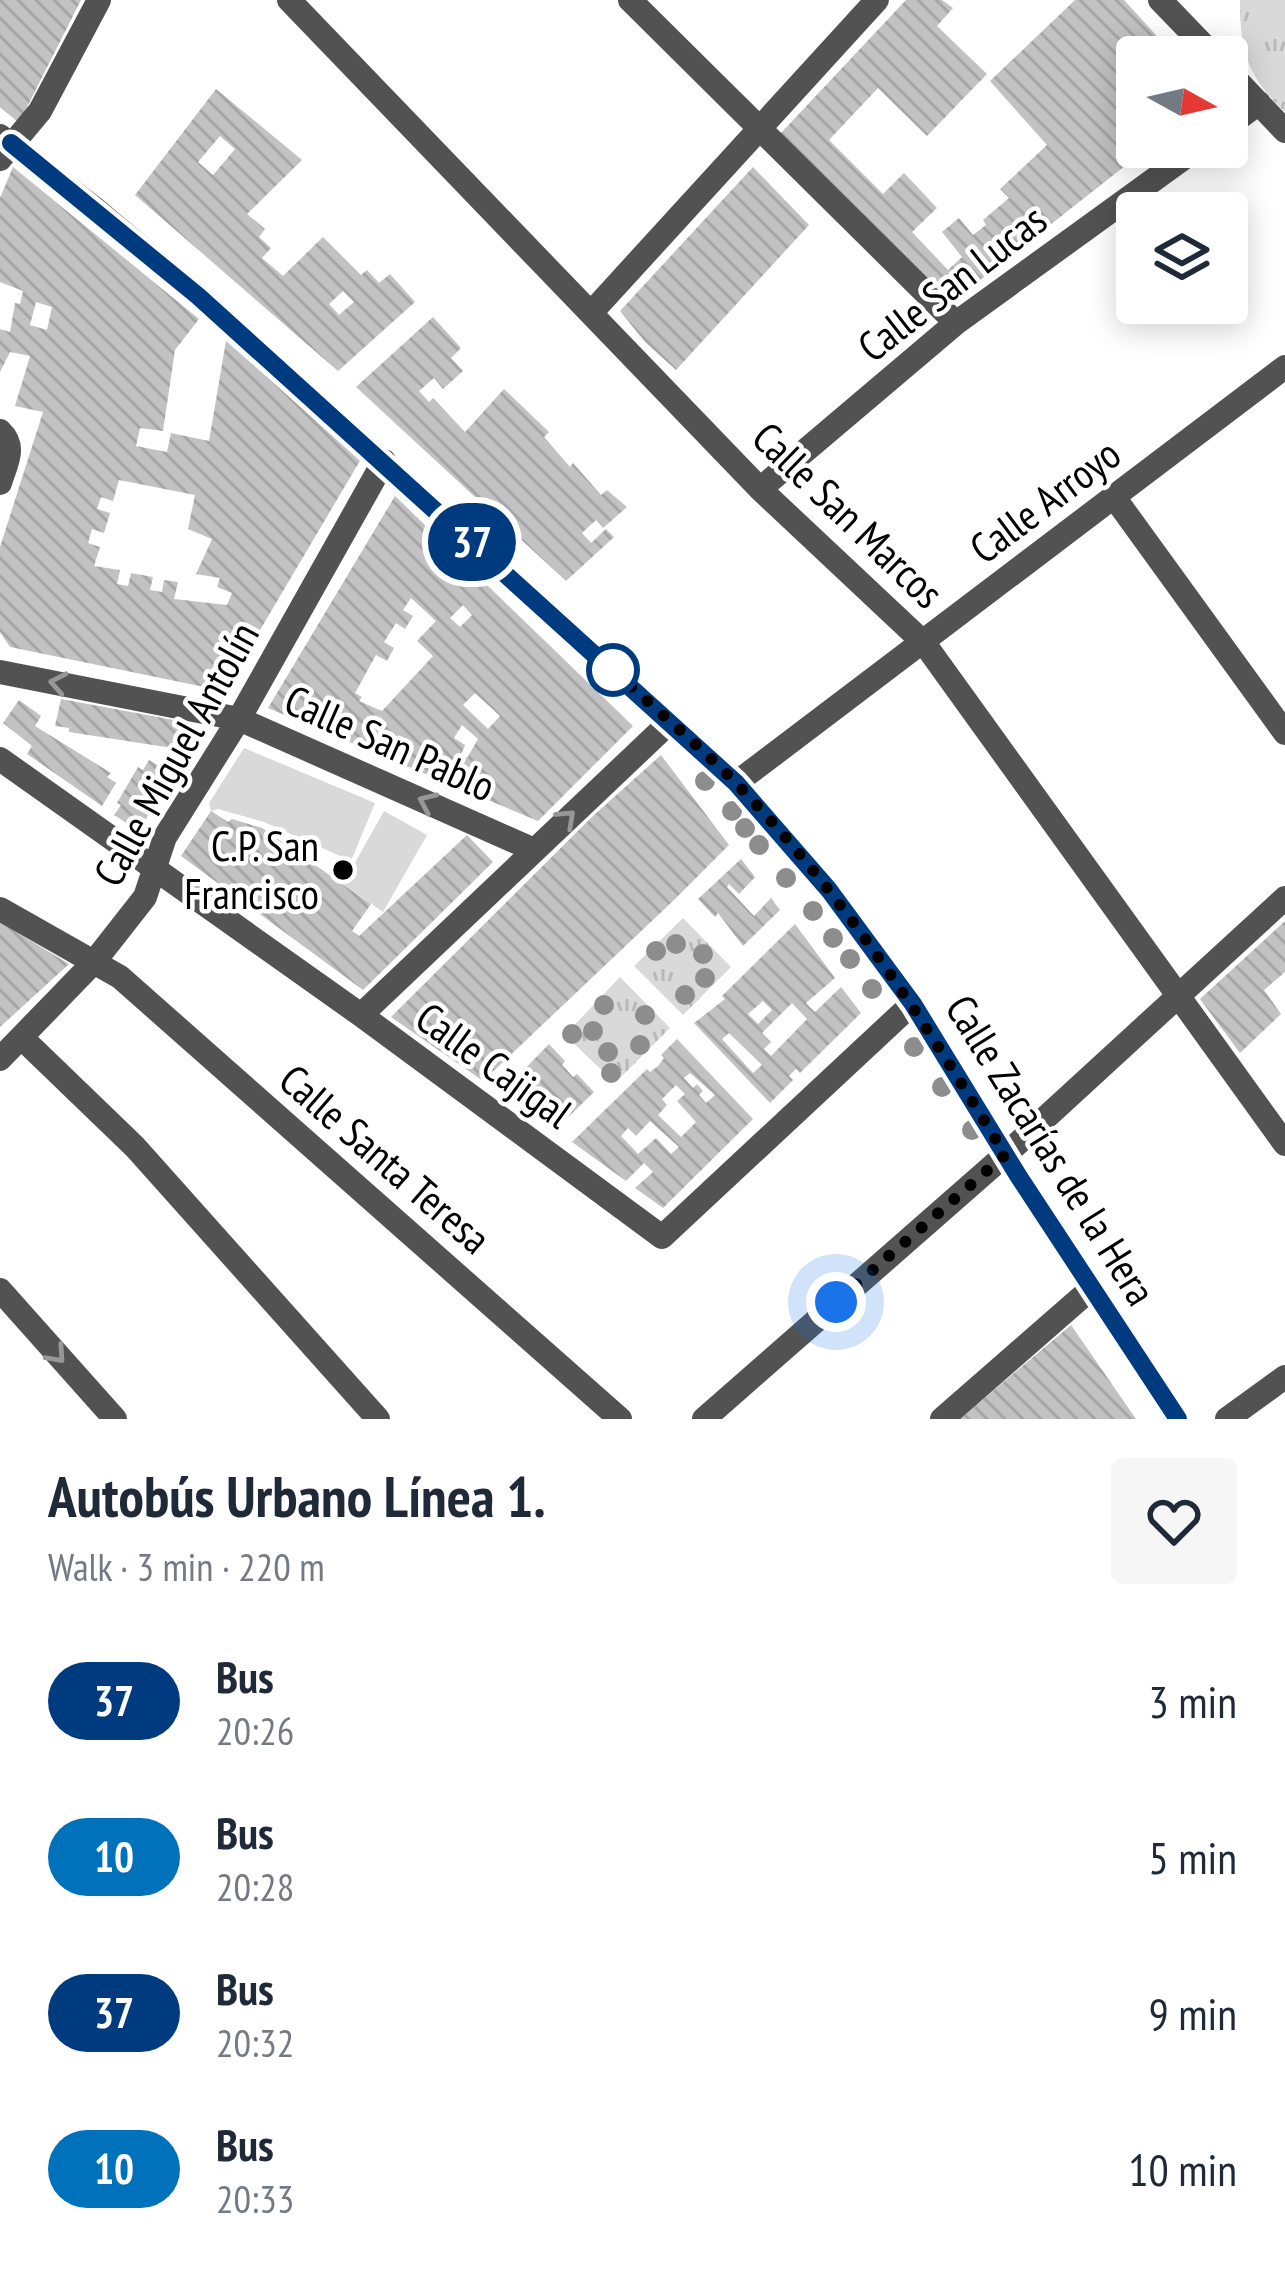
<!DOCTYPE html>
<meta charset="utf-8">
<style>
:root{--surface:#fff;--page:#f6f6f7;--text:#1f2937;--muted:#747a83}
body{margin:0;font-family:"PT Sans Narrow",sans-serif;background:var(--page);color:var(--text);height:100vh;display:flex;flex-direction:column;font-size:45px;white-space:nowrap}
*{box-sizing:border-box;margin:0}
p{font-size:39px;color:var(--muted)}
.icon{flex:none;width:66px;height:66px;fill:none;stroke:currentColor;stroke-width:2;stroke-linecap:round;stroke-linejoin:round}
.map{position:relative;height:1419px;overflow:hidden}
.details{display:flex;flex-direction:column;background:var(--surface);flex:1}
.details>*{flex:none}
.badge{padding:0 24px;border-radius:39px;font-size:42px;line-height:78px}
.needle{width:78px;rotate:98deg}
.buttons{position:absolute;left:1116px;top:36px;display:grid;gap:24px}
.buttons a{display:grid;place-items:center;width:132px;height:132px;border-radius:12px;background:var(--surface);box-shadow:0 6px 30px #0003;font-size:60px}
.you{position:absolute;width:60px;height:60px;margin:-30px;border:9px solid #fff;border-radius:50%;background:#1a73e8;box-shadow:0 0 0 18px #1a73e833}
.map>.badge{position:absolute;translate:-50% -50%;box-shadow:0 0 0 6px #fff}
.round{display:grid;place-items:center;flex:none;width:126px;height:126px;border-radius:12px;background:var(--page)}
.head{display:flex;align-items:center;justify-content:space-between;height:204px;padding:0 48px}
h1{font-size:57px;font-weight:700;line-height:90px}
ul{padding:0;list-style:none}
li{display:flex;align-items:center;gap:36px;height:156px;padding:0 48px}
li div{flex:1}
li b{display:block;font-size:45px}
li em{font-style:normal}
li .badge{min-width:132px;font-weight:700;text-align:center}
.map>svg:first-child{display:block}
.park{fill:url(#park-tufts)}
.pitch{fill:#d9d9d9}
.building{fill:url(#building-back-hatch);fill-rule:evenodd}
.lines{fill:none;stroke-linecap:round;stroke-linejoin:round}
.street{stroke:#525252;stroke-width:24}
.tree{fill:#8d8d8d}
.oneway{stroke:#979797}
.line-casing{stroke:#fff;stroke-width:27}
.line{stroke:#003b80;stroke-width:18}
.walk{stroke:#000;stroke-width:12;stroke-dasharray:0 21.6}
.stop-dot{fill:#fff;stroke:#003b80;stroke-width:6}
.poi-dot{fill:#000;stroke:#fff;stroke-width:4.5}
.labels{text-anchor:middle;stroke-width:9;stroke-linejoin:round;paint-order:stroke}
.street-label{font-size:42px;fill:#000;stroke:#fff}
.poi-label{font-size:42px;fill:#000;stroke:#fff;text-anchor:end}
</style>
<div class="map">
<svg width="1285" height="1419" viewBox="0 0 1285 1419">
<defs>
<pattern id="park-tufts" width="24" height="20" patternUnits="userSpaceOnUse" patternTransform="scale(3)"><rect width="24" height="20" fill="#d9d9d9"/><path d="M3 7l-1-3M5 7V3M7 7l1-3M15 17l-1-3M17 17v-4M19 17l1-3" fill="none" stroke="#b8b8b8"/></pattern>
<pattern id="building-back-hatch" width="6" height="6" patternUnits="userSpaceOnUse" patternTransform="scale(3)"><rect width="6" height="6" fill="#c2c2c2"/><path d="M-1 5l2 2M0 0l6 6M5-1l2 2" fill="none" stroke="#a5a5a5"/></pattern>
</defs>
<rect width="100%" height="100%" fill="#fff"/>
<path class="park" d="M1240,0h45v112c-38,-36 -45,-61 -45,-112z
M683,918l48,49 -48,48 -49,-49z
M620,977l50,51 -55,55 -50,-48z"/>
<path class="pitch" d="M244,748l131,55 -24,58 -87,-39 -46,-13 -7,2 -2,-8z
M384,811l43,24 -44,77 -40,-28z"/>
<path class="building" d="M0,0h81l-62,123 -19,-16z
M906,0h36l11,8 -16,18 50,48 -60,62 -49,-48 -49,52 54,54 21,-21 33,35 -25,24 36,38 14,-13 -20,-25 17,-14 14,17 13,-10 -3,-5 26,-22 -9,-9 47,-44 -57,-64 85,-81h49l52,57h-39v90h12l-198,156 -171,-169z
M216,89l86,71 -55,54 18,15 -6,8 12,11 -9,10 21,18 40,-39 38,38 6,-5 12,13 11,-9 25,28 -77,69 -203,-176zM220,136l15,13 -22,26 -15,-13zM343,291l11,11 -15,13 -10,-11z
M13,167l186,152 -24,31 -12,81 -23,-3 -4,18 31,6 4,-19 38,8 17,-100 135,118 -137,232 -214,-44 -10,-15v-85l43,-135 -28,-6 15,-50 -20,-4 -10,20v-43l10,3 5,-29 5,1 3,-13 -23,-9v-84zM36,302l16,5 -5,23 -17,-5zM119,480l76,15 -7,34 24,10 -16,35 24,4 -3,9 15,6 -5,12 -53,-6 4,-17 -14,-2 -2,12 -12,-2 3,-13 -22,-4 -3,13 -11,-2 3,-14 -26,-4 6,-19 -12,-4 4,-14 12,4 6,-20 -13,-4 4,-12 12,4z
M753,167l56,58 -133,145 -31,-28 -25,-31z
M433,317l28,31 -10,10 12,13 -20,18 -9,-11 -15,13 10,11 4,-4 32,34 39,-43 45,43 -5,5 26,30 3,-4 28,32 6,-5 20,17 -24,21 -7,-8 -14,13 9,10 15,-14 8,8 -48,44 -210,-194z
M395,496l238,230 -95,95 -270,-113zM411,598l25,23 -19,20 16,15 -51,55 -23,-10 3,-4 -7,-4 21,-38 11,6 7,-13 -10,-6 12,-19 9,6 8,-13 -10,-6zM463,605l9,10 -12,12 -10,-9zM475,693l25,23 -12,13 -25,-24zM462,725l16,14 -11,19 -6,-3 4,-10 -11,-7z
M61,699l129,24 -5,27 -116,-18v-4l-14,-2z
M19,700l22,16 -6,10 76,47 -4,4 9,6 -14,23 -75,-52 5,-8 -29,-23z
M661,755l68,90 -55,55 -191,181 -92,-64 203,-202z
M149,760l23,14 -33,57 -25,-16 7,-10 -4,-2 21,-36 5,3z
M211,811l17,11 4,-3 30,9 109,76 -19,27 7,5 108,-101 26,27 -130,128 -182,-134z
M741,859l14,18 -16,17 -10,-10 -2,3 27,29 17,-18 9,12 -37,36 -25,-33 -3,4 -17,-18z
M1285,921v51l-21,18 17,24 -41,39 -40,-54z
M0,922l69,42 -69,63z
M795,924l40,54 -29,25 9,9 26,-25 20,26 -61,60 -4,-4 -7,7 4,4 -23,23 -76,-80 31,-24 -3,-3zM763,1001l9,9 -14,14 -10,-10zM792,1003l15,16 -36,37 -7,-7 7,-7 -9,-9zM729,1033l33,32 -9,8 -31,-34z
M677,1039l76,80 -90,89 -28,-20 18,-16 -9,-9 -18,18 -54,-39 75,-73 3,3 8,-6 6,-8 -3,-3zM690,1073l25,22 -9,8 -7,-8 4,-4 -6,-7 -4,4 -9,-10zM676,1085l9,9 -8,7 19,21 -15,15 -23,-22 9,-10 -5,-6zM650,1121l29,26 -8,7 -15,-16 -18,16 -17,-18 7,-8 8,8z
M549,1044l16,17 -3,4 5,5 6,7 4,-3 17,18 -39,38 -9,-7 16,-18 -15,-15 -4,4 -14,-13 -7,6 -8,-7z
M1071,1325l65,94h-176l34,-29z"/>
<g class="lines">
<path class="street" d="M289,0l471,489 164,154 361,501
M630,0l326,323
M1160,0l55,57
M1227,70l58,61
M1227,127l32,-24
M0,136l94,72 104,88 538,487 93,107 83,114 107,173 160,242
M0,159l40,-48 59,-111
M591,313l286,-313
M0,431c17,16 6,32 0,52
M760,489l196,-166 243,-176
M1114,497l171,236
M0,672l239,47 295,131
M0,759l361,256 301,222 250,-233
M736,783l549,-416
M0,909l120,68 500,442
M361,1015l309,-293
M23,1039l112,108 243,272
M0,1059l94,-97 51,-65 20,-60 74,-118 145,-258
M0,1290l115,129
M704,1419l301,-264 280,-257
M942,1419l150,-131
M1227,1419l58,-42"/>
</g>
<g class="tree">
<circle cx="705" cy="781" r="10"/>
<circle cx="732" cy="811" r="10"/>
<circle cx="745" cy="828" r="10"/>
<circle cx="759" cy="845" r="10"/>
<circle cx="786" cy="878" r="10"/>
<circle cx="813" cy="911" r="10"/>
<circle cx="833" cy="938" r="10"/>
<circle cx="676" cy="944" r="10"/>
<circle cx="656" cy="951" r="10"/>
<circle cx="703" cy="954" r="10"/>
<circle cx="850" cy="959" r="10"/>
<circle cx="705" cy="978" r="10"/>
<circle cx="872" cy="989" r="10"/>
<circle cx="685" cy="995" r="10"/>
<circle cx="604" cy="1005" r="10"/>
<circle cx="645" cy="1015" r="10"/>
<circle cx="593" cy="1031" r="10"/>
<circle cx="572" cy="1034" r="10"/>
<circle cx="640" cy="1045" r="10"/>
<circle cx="914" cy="1047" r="10"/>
<circle cx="608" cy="1052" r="10"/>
<circle cx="611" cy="1073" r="10"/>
<circle cx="942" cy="1087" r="10"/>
<circle cx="972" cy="1130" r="10"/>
</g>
<defs><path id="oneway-chevron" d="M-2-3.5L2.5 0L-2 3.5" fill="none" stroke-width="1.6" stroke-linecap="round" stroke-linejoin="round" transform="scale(3)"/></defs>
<g class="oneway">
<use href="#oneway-chevron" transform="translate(58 683) rotate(-169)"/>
<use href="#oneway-chevron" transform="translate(427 802) rotate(-156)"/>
<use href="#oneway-chevron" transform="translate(567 818) rotate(-43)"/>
<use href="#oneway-chevron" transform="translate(57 1355) rotate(48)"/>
</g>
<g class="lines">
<g class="line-casing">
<path id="line" d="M11,143l187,153 538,487 93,107 84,114 106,173 159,242"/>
</g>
<use href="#line" class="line"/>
<path class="walk" d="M613,670l-7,-6c43,39 88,77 129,118 108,111 191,242 270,373l-169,147"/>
</g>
<circle class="stop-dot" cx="613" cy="670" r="24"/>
<circle class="poi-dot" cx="343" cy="870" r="12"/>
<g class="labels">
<g class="street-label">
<text transform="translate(952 283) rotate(-38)" y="15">Calle San Lucas</text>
<text transform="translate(1045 501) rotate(-37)" y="15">Calle Arroyo</text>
<text transform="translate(848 515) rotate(44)" y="15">Calle San Marcos</text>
<text transform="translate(390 743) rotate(24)" y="15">Calle San Pablo</text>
<text transform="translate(176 754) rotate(-61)" y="15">Calle Miguel Antolín</text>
<text transform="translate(494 1065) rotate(36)" y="15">Calle Cajigal</text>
<text transform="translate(1051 1150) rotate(58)" y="15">Calle Zacarías de la Hera</text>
<text transform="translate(385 1159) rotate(41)" y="15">Calle Santa Teresa</text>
</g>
<g class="poi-label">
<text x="319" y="861">C.P. San<tspan x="319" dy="48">Francisco</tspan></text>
</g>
</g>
</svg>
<div class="buttons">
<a><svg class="needle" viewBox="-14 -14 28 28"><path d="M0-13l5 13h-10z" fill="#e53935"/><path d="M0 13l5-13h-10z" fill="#747a83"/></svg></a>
<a><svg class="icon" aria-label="layers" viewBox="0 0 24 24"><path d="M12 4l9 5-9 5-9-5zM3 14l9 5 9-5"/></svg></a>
</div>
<div class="you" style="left:836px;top:1302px"></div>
<b class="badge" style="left:472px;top:542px;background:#003b80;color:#fff">37</b>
</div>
<section class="details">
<div class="head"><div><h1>Autobús Urbano Línea 1.</h1><p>Walk · 3 min · 220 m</p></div><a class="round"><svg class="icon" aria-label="heart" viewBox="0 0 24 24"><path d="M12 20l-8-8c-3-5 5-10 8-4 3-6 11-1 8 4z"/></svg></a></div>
<ul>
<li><span class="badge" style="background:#003b80;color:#fff">37</span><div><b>Bus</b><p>20:26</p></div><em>3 min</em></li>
<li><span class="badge" style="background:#0072bc;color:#fff">10</span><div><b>Bus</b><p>20:28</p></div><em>5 min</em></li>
<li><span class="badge" style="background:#003b80;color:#fff">37</span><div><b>Bus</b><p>20:32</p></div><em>9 min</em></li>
<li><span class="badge" style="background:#0072bc;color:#fff">10</span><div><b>Bus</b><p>20:33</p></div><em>10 min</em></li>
</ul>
</section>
